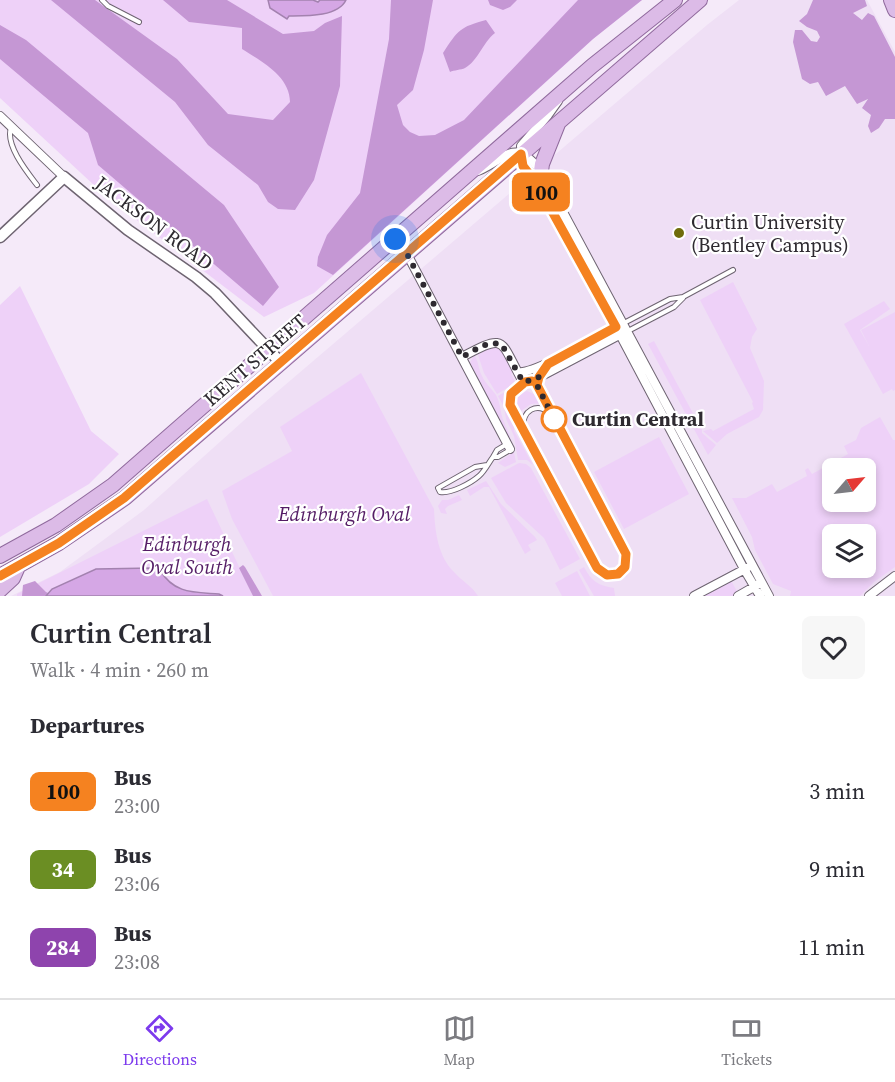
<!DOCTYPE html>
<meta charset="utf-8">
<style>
:root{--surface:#fff;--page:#f7f7f7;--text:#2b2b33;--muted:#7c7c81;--line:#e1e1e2;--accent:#7c3aed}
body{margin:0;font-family:"Source Serif 4",serif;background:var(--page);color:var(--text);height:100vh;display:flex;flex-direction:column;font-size:22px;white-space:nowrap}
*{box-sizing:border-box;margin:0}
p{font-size:20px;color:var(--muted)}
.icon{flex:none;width:33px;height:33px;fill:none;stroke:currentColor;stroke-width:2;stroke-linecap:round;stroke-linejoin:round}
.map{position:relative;height:596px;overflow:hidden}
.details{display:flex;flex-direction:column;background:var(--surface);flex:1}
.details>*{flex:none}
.badge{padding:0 12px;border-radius:9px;font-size:21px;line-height:39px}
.needle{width:39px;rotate:62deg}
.controls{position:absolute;left:822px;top:458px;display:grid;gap:12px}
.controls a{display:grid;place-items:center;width:54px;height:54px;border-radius:9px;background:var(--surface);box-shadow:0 3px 9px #0003;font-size:30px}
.you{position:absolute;width:30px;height:30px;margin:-15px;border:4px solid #fff;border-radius:50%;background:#1a73e8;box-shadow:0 0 0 9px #1a73e833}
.map>.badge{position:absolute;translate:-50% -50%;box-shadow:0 0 0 3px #fff}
h2{padding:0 30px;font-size:22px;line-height:54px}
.round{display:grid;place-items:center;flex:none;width:63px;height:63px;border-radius:9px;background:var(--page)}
.overview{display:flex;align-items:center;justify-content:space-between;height:102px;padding:0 30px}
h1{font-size:28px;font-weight:600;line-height:45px}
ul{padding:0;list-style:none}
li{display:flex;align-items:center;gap:18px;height:78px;padding:0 30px}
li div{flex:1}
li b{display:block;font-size:22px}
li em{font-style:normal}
li .badge{min-width:66px;font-weight:700;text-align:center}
.menu{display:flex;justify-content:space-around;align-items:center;height:84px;border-top:2px solid var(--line);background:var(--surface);font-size:16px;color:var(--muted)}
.menu a{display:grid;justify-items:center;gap:3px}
.menu .on{color:var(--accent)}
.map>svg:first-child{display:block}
.built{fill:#efdff5;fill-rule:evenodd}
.green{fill:#eed1f8;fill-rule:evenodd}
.forest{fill:#c597d4}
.water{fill:#d5a7e5;stroke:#a382af;stroke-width:1.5}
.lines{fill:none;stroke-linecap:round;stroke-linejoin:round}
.service-casing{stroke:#6e6471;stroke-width:6}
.minor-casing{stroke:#6e6471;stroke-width:10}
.tertiary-casing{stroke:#6e6471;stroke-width:13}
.primary-casing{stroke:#906a9d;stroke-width:16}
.service{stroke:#fff;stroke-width:4}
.minor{stroke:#fff;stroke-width:8}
.tertiary{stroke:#fff;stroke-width:10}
.primary{stroke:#dcbbe7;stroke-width:14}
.line-casing{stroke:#fff;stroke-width:14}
.line{stroke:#f58220;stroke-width:9}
.walk{stroke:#2e2a30;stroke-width:6;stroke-dasharray:0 10.8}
.poi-dot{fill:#706d0b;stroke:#fff;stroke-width:2}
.stop-dot{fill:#fff;stroke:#f58220;stroke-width:3}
.labels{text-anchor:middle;stroke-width:4.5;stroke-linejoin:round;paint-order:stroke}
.poi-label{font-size:20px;fill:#2e2a30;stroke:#fff;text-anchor:start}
.street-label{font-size:20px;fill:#2e2a30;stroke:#fff}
.stop-label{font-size:20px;font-weight:bold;fill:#2e2a30;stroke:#fff;text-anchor:start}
.park-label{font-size:20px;font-style:italic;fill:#551d66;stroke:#fff}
</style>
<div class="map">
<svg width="895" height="596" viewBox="0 0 895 596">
<rect width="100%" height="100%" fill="#f5eaf9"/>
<path class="built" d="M739,0h128l28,52v544h-884l49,-24 84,-62 107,-96 456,-389zM832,468h34v33h-34zM832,534h34v33h-34z"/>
<path class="green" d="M0,0h642l-49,39 -279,254 -50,24 -155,-118 -109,-101z
M733,282l24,47 -5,8 -2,11 14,33 -1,29 -4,7 -32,17 -10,9 -14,-12 8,-2 2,2 41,-22 -2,-6 1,-1 -53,-102z
M20,286l71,145 28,23 -30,30 -89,53v-232z
M884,301l6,8 -30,21 9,16 -8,-16 34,-18v78l-2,1 -1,-2 -9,5 -39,-70z
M654,341l48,89v3l14,12 -8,10 -60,-111z
M491,347l8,2 5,5 -1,2 11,15 -3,3 4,7 -1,3 -17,10 -13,-21 -6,-18z
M474,355c5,6 4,14 8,21 3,7 10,13 14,19 5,9 4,18 8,27 6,13 9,25 12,40l-11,5 -7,-4 11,-8 4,-8 -43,-84z
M361,373l73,136c1,23 4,47 20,63 8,9 18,14 24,24h-205l-41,-77 -10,-28 70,-40 -12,-24z
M514,375h1l3,9 -11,10v10l-3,1 7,13h3v13l19,34 -6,-5h-9l-4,-24 -8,-17 -2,-12 -6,-11 18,-11 1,-4z
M542,389l4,2 38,72 1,7z
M527,391l9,4 6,8 -11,1 -13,9 -2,-9 2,-9z
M880,417l13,23h2v127l-21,15 -14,14h-70l1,-5 -18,-7 -18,-34 -3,-13 -20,-39h14l26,-14 5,8 30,-16 -2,-6 3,-2 4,6 36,-20 -4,-8 12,-6 5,-12zM832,468h34v33h-34zM832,534h34v33h-34z
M659,437l30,57 -65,35 -30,-57z
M519,463l7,1 5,4 49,91 -20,11 -16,-32 -38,-35 -15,-25z
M589,477l4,3 40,76 -1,13 -6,8 -1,-3 5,-9 -1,-11z
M486,481l15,23 34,33 2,3 -9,5 3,5 -6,4 -36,-67h-5l-14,9 -3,-6z
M459,495l3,5 -14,6 -3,3 2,5 -6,-1 -3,-7 4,-6h6z
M207,499l46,97h-236v-2z
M584,567c7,14 15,19 30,21l1,8h-21l-15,-26z
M577,571l13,25h-28l-7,-13z
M730,579l8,14 -5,3h-34z"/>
<path class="forest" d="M51,0h44l82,59 51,55 45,6 17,-18c0,-26 -29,-41 -48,-53v-21l-53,-6 -26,-22h64l56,34 31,-3 11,-8 17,-7 -2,70 -26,94 -19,30 -17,-1 -10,-7 -10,-17 -50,-40 -33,-43z
M391,0h42l-9,50 -11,40 -16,15 6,20 7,7 9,4 16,-1 29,-15 114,-120h64l-49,39 -260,236 -16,-9 1,-9 9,-22 33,-42 29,-154z
M488,0h29l-7,7 -7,3 -13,-5z
M813,0h52l2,6 -14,7 9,7 6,-7 6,3 21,41v62h-10l-6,9 -8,5 -3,-7 3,-11 -9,-7 6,-9 -11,5 -12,-18 -19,10 -8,-14 -8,2 -8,-5 -9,-37 2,-12h7l9,11 6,1 3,-5 -3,-6 -10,-4 -8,-6 8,-7z
M486,20l9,13c-12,9 -17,28 -30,35 -4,2 -11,2 -15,4l-7,-19c15,-23 17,-26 43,-33z
M0,25l26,15 198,165 55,82 -16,19 -165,-141 -10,-32 -88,-74z
M243,565l2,2 17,29h-9l-14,-28z
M35,581l11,11 8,4h-32l1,-11z"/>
<path class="water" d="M268,0h45l5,2 2,-2h26c-8,17 -40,16 -57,16l-2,3 -17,-11z
M153,568l7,2c14,24 34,22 59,24l4,2h-177l6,-7 44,-20z"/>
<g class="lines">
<g class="service-casing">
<path id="service" d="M102,0l6,6 31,16
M11,128c-6,17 16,44 26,57
M624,323l46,-24 13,-2 50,-27
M628,331l46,-24 9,-9
M525,383l-14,11 -1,11 87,163 10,7c13,1 22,-8 18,-21l-85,-161c-3,-10 -2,-18 5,-26
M523,427c0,-17 13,-24 26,-15
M507,444l-10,6 -4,7h5l12,-7
M487,465l-12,2 -37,21 2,4c11,2 31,-9 39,-16 6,-5 10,-14 14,-19"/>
</g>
<g class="minor-casing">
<path id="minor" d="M558,101l-10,14 -27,31 2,20 14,18 47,87 14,22 146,276 16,27
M0,116l64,61
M478,171c29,-12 35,-35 63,0l228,425
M395,239l12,15 103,195
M462,357c45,-24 37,-18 60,23l3,2 7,-1 93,-49
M518,372c15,3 84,-37 102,-47
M694,596l53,-28
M738,596l21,-12
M869,596l26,-20"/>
</g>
<g class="tertiary-casing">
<path id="tertiary" d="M0,237l64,-60 64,53 68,47 19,16 66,70"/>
</g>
<g class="primary-casing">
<path id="primary" d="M891,0l4,10
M541,171l1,-7 16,-40
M0,556l56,-31 57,-40 479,-419 83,-66
M0,576l59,-33 66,-45 575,-498
M0,590l13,-12 4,-9"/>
</g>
<use href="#service" class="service"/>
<use href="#minor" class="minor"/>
<use href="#tertiary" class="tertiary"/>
<use href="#primary" class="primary"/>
</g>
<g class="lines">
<g class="line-casing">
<path id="line" d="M0,576l59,-33 65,-45 397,-344 2,12 14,18 79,143 -68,37 -9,13 -2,8 89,169 -1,13 -7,7 -11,1 -10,-7 -87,-163 1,-11 14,-12 7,-1"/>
</g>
<use href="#line" class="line"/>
<path class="walk" d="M395,239l12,15 55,103c12,-6 27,-18 40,-12l20,35 3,2 14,-5 -2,8 17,34"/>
</g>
<circle class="poi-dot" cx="679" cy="233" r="6"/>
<circle class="stop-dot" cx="554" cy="419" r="12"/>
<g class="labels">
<g class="poi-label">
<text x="691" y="229">Curtin University<tspan x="691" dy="23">(Bentley Campus)</tspan></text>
</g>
<g class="street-label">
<text transform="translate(154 223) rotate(37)" y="7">JACKSON ROAD</text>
<text transform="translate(255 360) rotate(-41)" y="7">KENT STREET</text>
</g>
<g class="stop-label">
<text x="572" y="426">Curtin Central</text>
</g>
<g class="park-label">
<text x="344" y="521">Edinburgh Oval</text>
<text x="187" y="551">Edinburgh<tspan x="187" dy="23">Oval South</tspan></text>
</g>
</g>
</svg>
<div class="controls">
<a><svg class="needle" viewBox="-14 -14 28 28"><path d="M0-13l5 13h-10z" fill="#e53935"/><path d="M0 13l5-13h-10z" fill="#7c7c81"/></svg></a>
<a><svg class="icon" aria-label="layers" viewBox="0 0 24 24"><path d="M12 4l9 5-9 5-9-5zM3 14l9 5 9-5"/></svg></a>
</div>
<div class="you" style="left:395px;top:239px"></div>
<b class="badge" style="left:541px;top:192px;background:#f58220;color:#111">100</b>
</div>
<section class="details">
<div class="overview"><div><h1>Curtin Central</h1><p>Walk · 4 min · 260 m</p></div><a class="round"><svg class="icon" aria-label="heart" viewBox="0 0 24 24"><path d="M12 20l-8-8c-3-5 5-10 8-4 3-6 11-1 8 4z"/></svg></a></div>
<h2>Departures</h2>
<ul>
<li><span class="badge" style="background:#f58220;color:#111">100</span><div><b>Bus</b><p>23:00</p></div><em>3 min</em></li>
<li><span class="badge" style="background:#6b8e23;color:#fff">34</span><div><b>Bus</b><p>23:06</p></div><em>9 min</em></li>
<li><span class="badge" style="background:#8e44ad;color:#fff">284</span><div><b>Bus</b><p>23:08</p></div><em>11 min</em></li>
</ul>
</section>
<nav class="menu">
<a class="on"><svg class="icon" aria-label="directions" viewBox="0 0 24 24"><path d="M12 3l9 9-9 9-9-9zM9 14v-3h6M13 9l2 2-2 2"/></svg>Directions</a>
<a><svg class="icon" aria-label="map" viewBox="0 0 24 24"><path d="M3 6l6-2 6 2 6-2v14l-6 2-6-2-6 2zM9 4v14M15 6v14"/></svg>Map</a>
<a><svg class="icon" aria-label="tickets" viewBox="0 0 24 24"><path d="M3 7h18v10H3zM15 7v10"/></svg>Tickets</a>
</nav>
